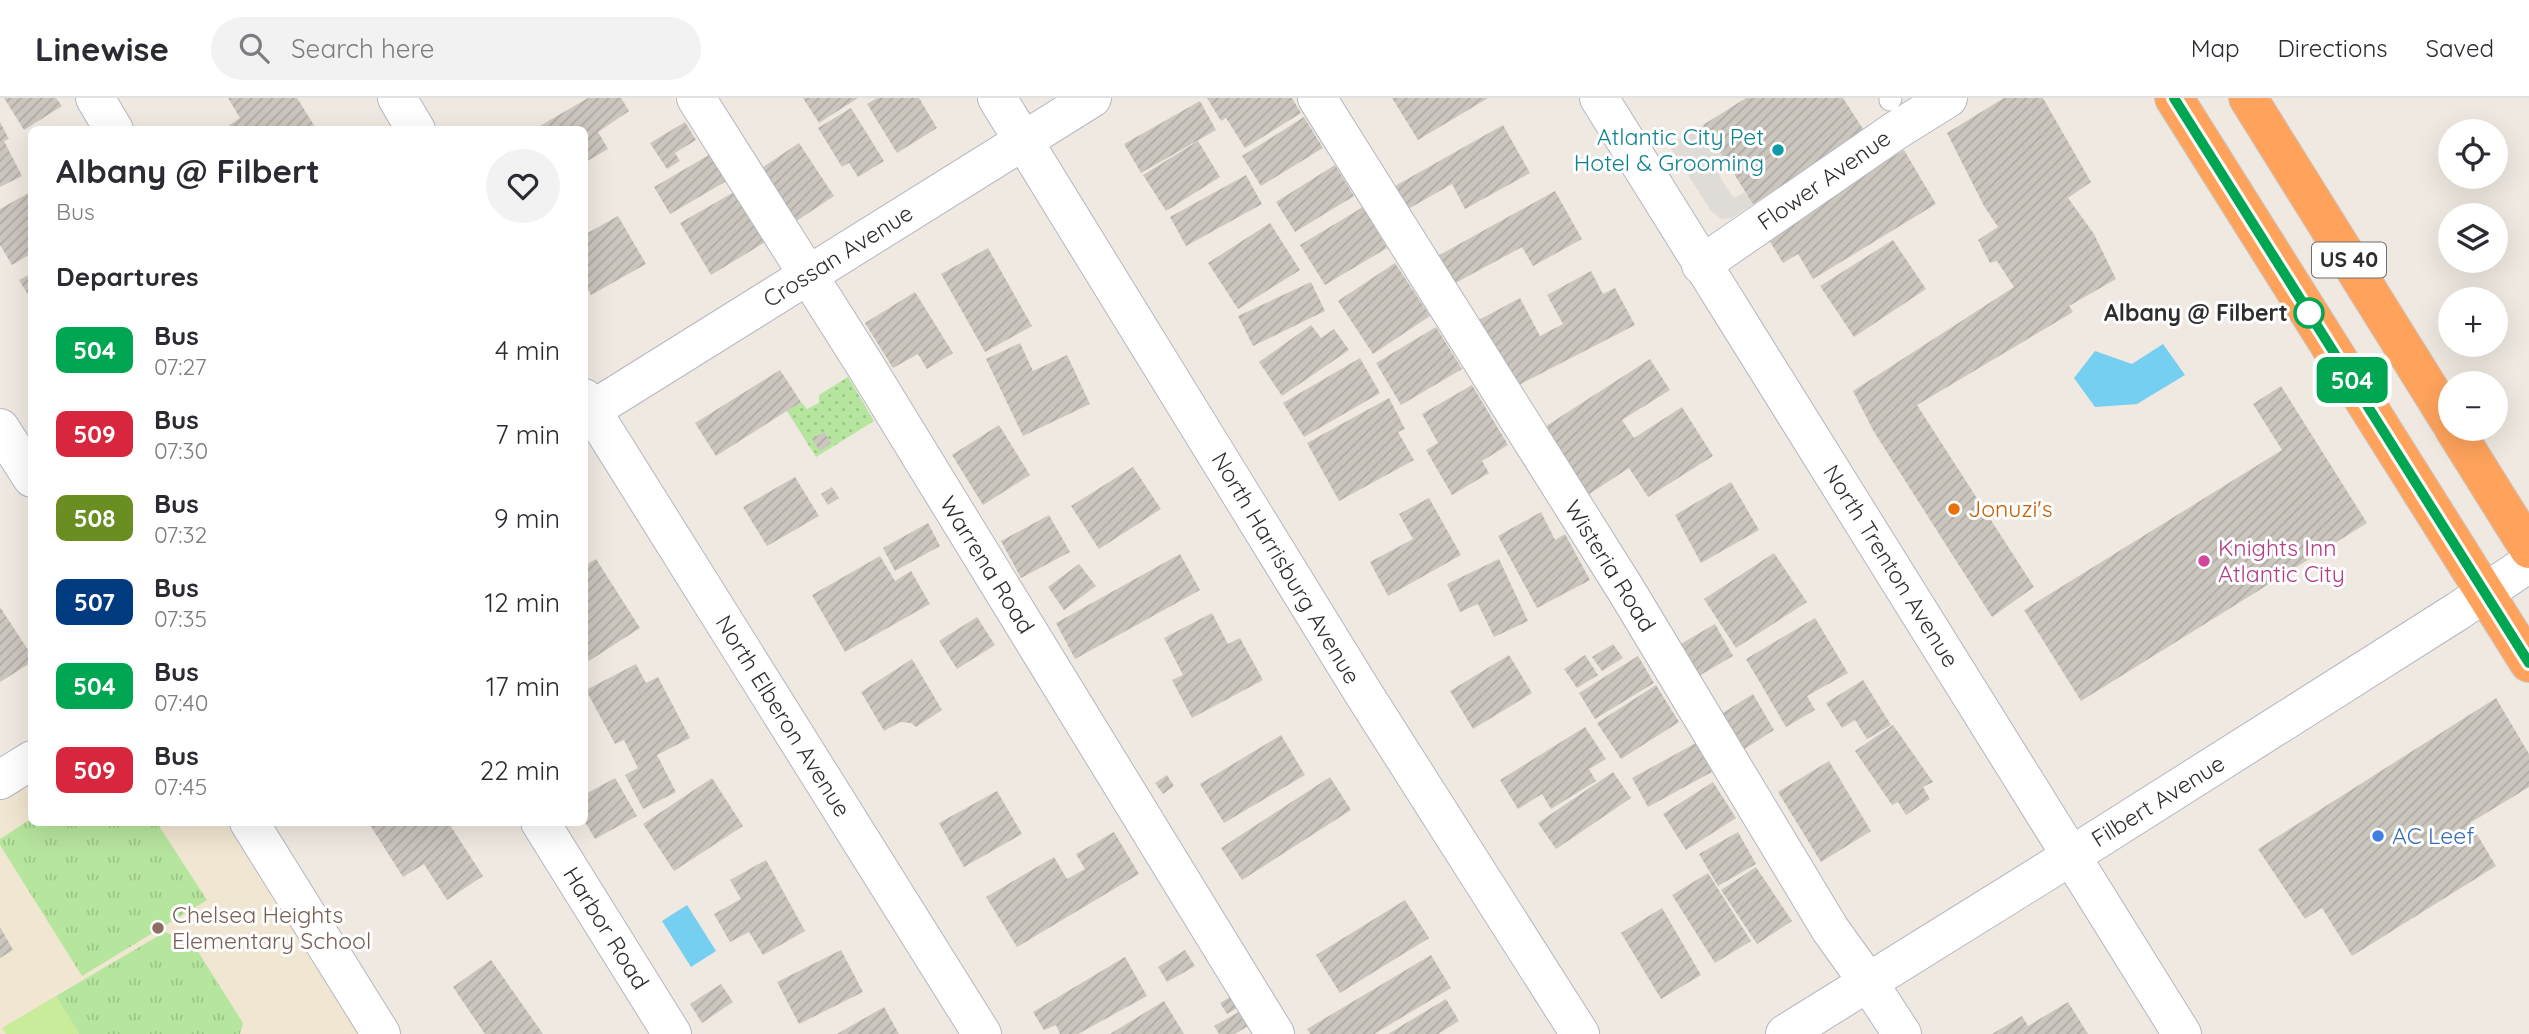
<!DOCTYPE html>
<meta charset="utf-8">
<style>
:root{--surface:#fff;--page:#f2f2f3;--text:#2b2b33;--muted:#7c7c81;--line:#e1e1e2}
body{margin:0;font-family:Quicksand,sans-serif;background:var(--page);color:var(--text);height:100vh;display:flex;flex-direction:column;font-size:26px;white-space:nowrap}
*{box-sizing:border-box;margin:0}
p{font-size:23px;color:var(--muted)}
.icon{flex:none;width:38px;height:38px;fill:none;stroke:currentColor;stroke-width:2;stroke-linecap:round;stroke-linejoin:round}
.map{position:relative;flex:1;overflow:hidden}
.details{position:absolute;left:28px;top:28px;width:560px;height:700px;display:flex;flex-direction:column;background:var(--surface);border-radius:10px;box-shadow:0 7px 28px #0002}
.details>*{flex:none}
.badge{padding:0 14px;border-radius:10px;font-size:24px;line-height:46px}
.tools{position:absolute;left:2438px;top:21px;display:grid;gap:14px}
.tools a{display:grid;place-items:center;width:70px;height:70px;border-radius:50%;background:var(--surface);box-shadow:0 7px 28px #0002;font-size:35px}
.map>.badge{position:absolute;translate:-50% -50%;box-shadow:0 0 0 4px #fff}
h2{padding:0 28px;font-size:26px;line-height:63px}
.round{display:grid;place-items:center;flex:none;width:74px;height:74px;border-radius:37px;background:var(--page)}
.head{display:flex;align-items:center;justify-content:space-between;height:119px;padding:0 28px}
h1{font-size:33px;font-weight:800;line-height:52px}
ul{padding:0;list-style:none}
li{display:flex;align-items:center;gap:21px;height:84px;padding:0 28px}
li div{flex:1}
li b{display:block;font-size:26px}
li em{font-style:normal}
li .badge{min-width:77px;font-weight:700;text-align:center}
header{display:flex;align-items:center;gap:42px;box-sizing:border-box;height:98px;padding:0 35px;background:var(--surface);border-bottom:2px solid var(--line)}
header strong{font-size:33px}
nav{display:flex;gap:38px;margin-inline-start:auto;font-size:24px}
.search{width:490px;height:63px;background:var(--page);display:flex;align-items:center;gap:18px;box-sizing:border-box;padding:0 24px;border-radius:38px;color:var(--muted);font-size:26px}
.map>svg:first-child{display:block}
.education{fill:#f0e6d1}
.grass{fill:url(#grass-dots)}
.park{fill:url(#park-tufts)}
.pitch{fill:#c9ec9a}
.plaza{fill:#dfdcd8}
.water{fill:#75cff0}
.building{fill:url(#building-hatch)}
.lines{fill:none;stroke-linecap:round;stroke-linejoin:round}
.lane-casing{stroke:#b4b7c1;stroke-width:23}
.street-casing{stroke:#b4b7c1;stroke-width:40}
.highway-casing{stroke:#c9c9c9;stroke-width:40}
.lane{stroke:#fff;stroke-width:21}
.street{stroke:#fff;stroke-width:38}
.highway{stroke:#ffa35c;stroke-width:38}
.line-casing{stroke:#fff;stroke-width:16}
.line{stroke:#00a651;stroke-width:10}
.culture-dot{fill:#0f9aa8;stroke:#fff;stroke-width:2.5}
.stop-dot{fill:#fff;stroke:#00a651;stroke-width:3.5}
.food-dot{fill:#e8710a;stroke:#fff;stroke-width:2.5}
.hotel-dot{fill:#d1479c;stroke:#fff;stroke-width:2.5}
.shop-dot{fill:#3f7fe0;stroke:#fff;stroke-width:2.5}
.education-dot{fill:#8d6e63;stroke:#fff;stroke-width:2.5}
.labels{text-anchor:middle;stroke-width:6;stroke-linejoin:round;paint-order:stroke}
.shield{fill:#fff;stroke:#6d6d6d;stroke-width:2}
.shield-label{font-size:21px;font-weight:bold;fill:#2e2e2e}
.culture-label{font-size:23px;fill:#0d838f;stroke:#fff;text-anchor:end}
.street-label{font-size:23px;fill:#2e2e2e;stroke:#fff}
.stop-label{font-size:23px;font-weight:bold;fill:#2e2e2e;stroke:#fff;text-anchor:end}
.food-label{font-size:23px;fill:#c56008;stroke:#fff;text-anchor:start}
.hotel-label{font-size:23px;fill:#b23c85;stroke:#fff;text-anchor:start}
.shop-label{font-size:23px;fill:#366cbe;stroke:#fff;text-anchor:start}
.education-label{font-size:23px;fill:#785e54;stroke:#fff;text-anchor:start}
</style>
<header>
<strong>Linewise</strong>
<div class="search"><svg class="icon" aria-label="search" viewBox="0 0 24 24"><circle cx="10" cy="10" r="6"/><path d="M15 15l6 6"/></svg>Search here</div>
<nav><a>Map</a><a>Directions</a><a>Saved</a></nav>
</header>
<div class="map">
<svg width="2529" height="936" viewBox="0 0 2529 936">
<defs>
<pattern id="grass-dots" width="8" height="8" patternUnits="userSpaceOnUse" patternTransform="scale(1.75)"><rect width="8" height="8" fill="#b6e59e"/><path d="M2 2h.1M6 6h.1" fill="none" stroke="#9dc588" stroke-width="1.8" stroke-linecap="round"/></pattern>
<pattern id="park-tufts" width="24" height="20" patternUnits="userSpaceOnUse" patternTransform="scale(1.75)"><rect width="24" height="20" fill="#b6e59e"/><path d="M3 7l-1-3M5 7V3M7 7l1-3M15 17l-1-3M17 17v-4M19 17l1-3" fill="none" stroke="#9dc588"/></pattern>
<pattern id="building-hatch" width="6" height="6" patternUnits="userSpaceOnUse" patternTransform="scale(1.75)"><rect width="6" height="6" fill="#cbc7bf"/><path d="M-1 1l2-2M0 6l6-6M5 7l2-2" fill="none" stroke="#afaba4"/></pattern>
</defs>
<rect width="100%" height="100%" fill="#efe9e1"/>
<path class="education" d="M31,662l1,62 217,1 132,211h-381v-254z"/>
<path class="grass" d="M848,279l26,44 -58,36 -29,-46 14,-9 6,7 12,-6v-8z"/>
<path class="park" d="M31,721l1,3 125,1 50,77 -125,76 -82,-131v-6z
M165,834l27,10 51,81 -3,11h-161l-23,-38z"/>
<path class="pitch" d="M56,898l23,38h-73l-4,-6z"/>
<path class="plaza" d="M1703,27l27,43 -11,7 7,12 8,11 11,-6 8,12 -21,14 -11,1 -10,-8 -42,-66z"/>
<path class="water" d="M2163,246l22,31 -48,29 -42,3 -21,-29 21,-27 37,13z
M687,807l29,46 -25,16 -29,-46z"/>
<path class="building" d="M4,0h52l6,8 -38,24z
M228,0h69l20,32h-95l18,-12z
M588,0h33l8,13 -31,21 10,17 -24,14v-33h-51z
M803,0h55l-39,25z
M877,0h42l18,30 -40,25 -30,-49z
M1207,0h85l9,15 -56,35 -19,-30 -5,3z
M1392,0h96l-70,42z
M1746,0h97l22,34 -112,72 -50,-79z
M2004,0h39l48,84 -23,16 26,36 22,45 -47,27 4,6 -156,93 117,182 -42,30 -118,-185 -21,-41 161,-104 -17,-26 -7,2 -12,-23 20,-13 -14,-21 -37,-73z
M1200,3l16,29 -75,43 -17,-29z
M851,10l33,53 -26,16 -9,-14 -7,4 -24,-39z
M1304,19l19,31 -62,38 -19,-30z
M0,24l9,17 -5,2 18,35 -22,11z
M685,24l11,18 -21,13 5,8 -13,8 -17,-26z
M1503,27l27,48 -65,36 -13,-25 -51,29 -13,-23z
M1198,43l22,36 -54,34 -23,-36z
M799,45l35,53 -39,26 -35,-53z
M1904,52l32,54 -123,75 -15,-25 -15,9 -17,-28z
M714,54l16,27 -60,35 -16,-27z
M1335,67l19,31 -59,36 -19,-30z
M1246,77l16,29 -76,42 -16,-29z
M741,90l31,50 -61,37 -31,-52z
M32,93v62l-20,12 -12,-20v-36z
M1555,93l27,48 -49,27 -11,-19 -72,39 -16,-28z
M1363,109l24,41 -62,37 -25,-40z
M618,118l28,48 -55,31 -7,-12v-48z
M1270,125l30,47 -62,39 -30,-46z
M1893,142l33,49 -72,48 -34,-51z
M988,150l44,78 -47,26 -44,-78z
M1395,165l35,53 -57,38 -35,-53z
M1591,173l12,23 12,-6 20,37 -124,64 -36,-67 45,-24 20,38 23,-12 -16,-29z
M32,175v28l-13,-21z
M1311,184l14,29 -72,35 -15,-30z
M915,194l38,61 -26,16 -9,-15 -25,14 -28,-45z
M1311,227l10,13 13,-9 15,21 -67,46 -23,-34z
M1436,229l26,42 -61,36 -25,-42z
M1020,245l13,28 34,-16 23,49 -67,32 -37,-77z
M1360,260l20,35 -76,44 -21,-34z
M1650,261l20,31 -48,30 12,18 48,-31 31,49 -65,41 -19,-29 -46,30 -43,-68z
M780,272l21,32 -85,54 -21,-33z
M1472,287l36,60 -26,16 7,12 -37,22 -26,-45 12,-7 -16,-29z
M2281,288l86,137 -286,178 -57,-91 258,-160 -29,-46z
M1389,300l16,31 -7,3 16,28 -75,41 -32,-58z
M999,327l31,50 -47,30 -31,-50z
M824,334l7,11 -11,8 -8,-12z
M1133,369l28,42 -62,40 -28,-43z
M795,379l24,39 -52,30 -24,-39z
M1731,384l28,48 -58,33 -26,-48z
M832,389l7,11 -11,7 -7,-11z
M1429,400l32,57 -73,41 -18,-34 43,-23 -14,-25z
M1541,414l14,28 10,-6 25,46 -53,28 -39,-72z
M1049,417l21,37 -49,26 -20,-37z
M928,425l12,23 -45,25 -12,-23z
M1774,455l33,49 -71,46 -32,-49z
M1180,456l20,36 -125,69 -19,-36z
M880,458l15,25 16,-10 19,33 -85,48 -33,-57z
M596,461l44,69 -51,33 -5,-8v-87z
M1499,461l29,62 -34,16 -16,-33 -18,8 -13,-28z
M1079,466l17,22 -32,24 -16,-23z
M0,509l32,49v6l-32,20z
M1212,515l16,31 12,-6 23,42 -71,38 -20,-38 11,-5 -19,-37z
M977,519l18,28 -38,24 -18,-28z
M1815,520l33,55 -41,23 8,14 -29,17 -40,-68z
M1715,526l18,32 -36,21 -18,-32z
M1613,546l10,14 -21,13 -10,-14z
M1509,557l23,38 -59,36 -23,-38z
M1585,557l13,20 -21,13 -13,-19z
M1638,558l16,27 -59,36 -16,-26z
M912,561l30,51 -26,17 -5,-4 -11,-1 -16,9 -23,-39z
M636,566l10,19 12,-6 32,61 -33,17 19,37 -33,17 -18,-34 13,-7 -14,-28 -9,4 -29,-54z
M1863,582l28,45 -24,14 -12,-19 -13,8 -16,-25z
M1656,587l23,37 -58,37 -24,-36z
M1753,596l21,36 -31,20 -22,-36z
M2496,600l33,56v33l-59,36 26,43 -144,90 -30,-48 -17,11 -47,-70z
M1893,627l40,57 -10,5 7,12 -24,16 -8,-13 -6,3 -37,-54z
M1585,629l21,32 -17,10 7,12 -45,28 -9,-15 -24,15 -18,-29z
M1281,637l24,40 -81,48 -24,-39z
M1696,645l16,29 -64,35 -16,-29z
M1829,663l42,70 -50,31 -43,-70z
M1613,674l18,26 -75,51 -18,-26z
M1167,677l7,11 -11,8 -8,-11z
M1330,679l21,33 -109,70 -21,-32z
M615,680l22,38 -42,23 -11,-19v-25z
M712,680l31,48 -69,45 -31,-47z
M1713,684l23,36 -50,32 -23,-36z
M997,693l25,43 -58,33 -25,-44z
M368,724h80l35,54 -36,24 -23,-36 -21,13z
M1114,734l25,42 -122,73 -31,-50 68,-40 13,22 18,-10 -9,-15z
M1738,734l18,32 -38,22 -19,-32z
M766,762l39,71 -42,24 -14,-23 -19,10 -16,-28 27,-15 -11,-19z
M1756,769l36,54 -35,23 -36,-54z
M1708,775l43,68 -36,22 -43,-68z
M1405,802l24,38 -89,55 -24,-38z
M1662,810l39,67 -40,24 -40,-66z
M0,829l13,23 -13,8z
M841,852l22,42 -64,32 -22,-42z
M1185,852l10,16 -28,16 -9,-15z
M1431,857l20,33 -77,46h-64l-3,-5z
M1125,859l22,39 -69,38h-18l-4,-9 -12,5 -11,-18z
M491,862l52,74h-58l-32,-47z
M721,886l12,18 -31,21 -12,-19z
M1232,898l7,11 -12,7 -7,-11z
M1446,901l13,22 -21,13h-50z
M1164,903l20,33h-74z
M2068,904l20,32h-96l30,-18 6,10z
M884,909l15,27h-62z
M1242,912l9,14 -16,10h-16l-5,-8z"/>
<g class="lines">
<g class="lane-casing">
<path id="lane" d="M1890,2l1,-2"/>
</g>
<g class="street-casing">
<path id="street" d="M95,0l19,32
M397,0l19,32
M696,0l169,267 410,669
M997,0l365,593 218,343
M1317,0l309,492 204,339 38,53 34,52
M1599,0l583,936
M1701,167l194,-134 53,-33
M584,300l398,636
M584,317l508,-317
M0,330l32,50
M0,682l32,-20
M249,724l132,212
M540,724l132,212
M1785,936l286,-178 387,-245 71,-48"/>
</g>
<g class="highway-casing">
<path id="highway" d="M2174,0l355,565
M2248,0l202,324
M2454,331l75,120"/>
</g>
<use href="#lane" class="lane"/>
<use href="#street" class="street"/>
<use href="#highway" class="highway"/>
</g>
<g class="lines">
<g class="line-casing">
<path id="line" d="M2174,0l355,565"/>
</g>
<use href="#line" class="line"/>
</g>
<circle class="culture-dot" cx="1778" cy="52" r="7"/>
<circle class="stop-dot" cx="2309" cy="215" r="14"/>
<circle class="food-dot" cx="1954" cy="411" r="7"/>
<circle class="hotel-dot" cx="2204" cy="463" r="7"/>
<circle class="shop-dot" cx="2378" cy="738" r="7"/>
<circle class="education-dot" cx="158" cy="830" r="7"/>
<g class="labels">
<rect class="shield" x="2312" y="144.5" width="74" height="35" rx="5"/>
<g class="shield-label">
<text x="2349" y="169">US 40</text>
</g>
<g class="culture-label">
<text x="1764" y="47">Atlantic City Pet<tspan x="1764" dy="26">Hotel &amp; Grooming</tspan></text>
</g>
<g class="street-label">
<text transform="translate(1824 82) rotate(-35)" y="8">Flower Avenue</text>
<text transform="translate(838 158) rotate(-32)" y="8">Crossan Avenue</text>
<text transform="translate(987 467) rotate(58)" y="8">Warrena Road</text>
<text transform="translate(1610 468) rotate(58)" y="8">Wisteria Road</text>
<text transform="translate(1891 468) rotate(58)" y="8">North Trenton Avenue</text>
<text transform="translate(1286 470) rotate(59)" y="8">North Harrisburg Avenue</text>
<text transform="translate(783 618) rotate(58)" y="8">North Elberon Avenue</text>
<text transform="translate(2158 703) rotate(-32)" y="8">Filbert Avenue</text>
<text transform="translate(606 830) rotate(58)" y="8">Harbor Road</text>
</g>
<g class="stop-label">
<text x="2288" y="223">Albany @ Filbert</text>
</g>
<g class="food-label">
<text x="1968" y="419">Jonuzi's</text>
</g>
<g class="hotel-label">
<text x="2218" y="458">Knights Inn<tspan x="2218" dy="26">Atlantic City</tspan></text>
</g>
<g class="shop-label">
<text x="2392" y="746">AC Leef</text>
</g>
<g class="education-label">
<text x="172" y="825">Chelsea Heights<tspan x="172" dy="26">Elementary School</tspan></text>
</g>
</g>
</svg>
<div class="tools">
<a><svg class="icon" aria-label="locate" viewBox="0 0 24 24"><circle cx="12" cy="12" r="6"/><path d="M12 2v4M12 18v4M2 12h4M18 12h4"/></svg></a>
<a><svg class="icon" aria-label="layers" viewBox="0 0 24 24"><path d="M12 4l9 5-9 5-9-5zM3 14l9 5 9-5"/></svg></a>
<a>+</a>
<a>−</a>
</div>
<b class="badge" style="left:2352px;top:282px;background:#00a651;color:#fff">504</b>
<section class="details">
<div class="head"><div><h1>Albany @ Filbert</h1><p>Bus</p></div><a class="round"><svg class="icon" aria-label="heart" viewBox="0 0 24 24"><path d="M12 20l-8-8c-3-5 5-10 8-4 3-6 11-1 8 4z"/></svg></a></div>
<h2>Departures</h2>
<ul>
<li><span class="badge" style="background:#00a651;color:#fff">504</span><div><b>Bus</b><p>07:27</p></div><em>4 min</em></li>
<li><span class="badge" style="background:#d7263d;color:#fff">509</span><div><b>Bus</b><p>07:30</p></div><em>7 min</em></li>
<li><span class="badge" style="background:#6b8e23;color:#fff">508</span><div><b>Bus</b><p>07:32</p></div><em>9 min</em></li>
<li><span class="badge" style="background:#003b80;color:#fff">507</span><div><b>Bus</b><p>07:35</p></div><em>12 min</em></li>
<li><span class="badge" style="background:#00a651;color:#fff">504</span><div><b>Bus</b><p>07:40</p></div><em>17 min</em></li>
<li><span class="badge" style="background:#d7263d;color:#fff">509</span><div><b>Bus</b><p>07:45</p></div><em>22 min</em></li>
</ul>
</section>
</div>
